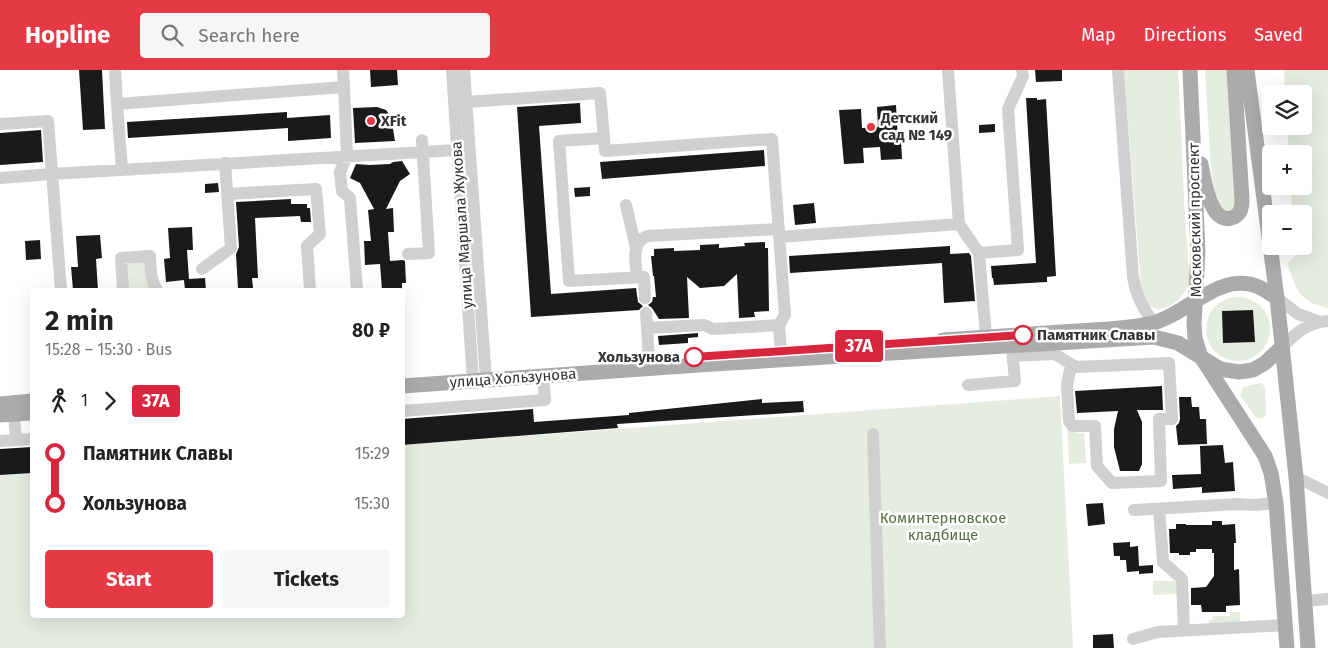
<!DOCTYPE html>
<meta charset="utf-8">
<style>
:root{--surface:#fff;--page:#f6f6f6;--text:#222;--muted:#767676;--accent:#e63946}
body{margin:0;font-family:"Fira Sans",sans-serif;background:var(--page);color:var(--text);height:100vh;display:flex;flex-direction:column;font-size:19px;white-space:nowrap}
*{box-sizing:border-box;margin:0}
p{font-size:16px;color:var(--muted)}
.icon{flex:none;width:28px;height:28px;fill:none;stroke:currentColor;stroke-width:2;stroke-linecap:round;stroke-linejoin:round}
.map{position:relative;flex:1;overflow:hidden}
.sheet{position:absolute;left:30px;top:218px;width:375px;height:330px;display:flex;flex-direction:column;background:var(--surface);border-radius:5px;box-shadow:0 5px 20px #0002}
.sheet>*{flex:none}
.badge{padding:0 10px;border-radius:4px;font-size:18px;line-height:32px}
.tools{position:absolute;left:1262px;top:15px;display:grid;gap:10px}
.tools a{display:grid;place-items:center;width:50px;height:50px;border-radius:5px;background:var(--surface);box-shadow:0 5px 20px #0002;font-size:25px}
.map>.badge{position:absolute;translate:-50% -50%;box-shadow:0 0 0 2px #fff}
.legs{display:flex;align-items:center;gap:8px;height:55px;padding:0 15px;font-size:16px}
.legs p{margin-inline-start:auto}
.headline{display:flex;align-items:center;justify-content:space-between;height:85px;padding:0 15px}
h1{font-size:28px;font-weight:700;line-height:38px}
.primary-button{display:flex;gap:10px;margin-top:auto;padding:10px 15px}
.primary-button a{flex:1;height:58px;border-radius:5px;background:var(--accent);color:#fff;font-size:20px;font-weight:700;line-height:58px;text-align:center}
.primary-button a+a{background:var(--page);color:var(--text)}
ul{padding:0 15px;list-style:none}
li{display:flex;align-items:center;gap:18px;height:50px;font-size:19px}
li i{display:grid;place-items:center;width:8px;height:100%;margin:0 6px;background:currentColor}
li i::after{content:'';width:12px;height:12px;margin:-6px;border:4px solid;border-radius:50%;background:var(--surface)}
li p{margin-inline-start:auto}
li:first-child i{background:linear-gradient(#0000 50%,currentColor 0)}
li:last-child i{background:linear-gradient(currentColor 50%,#0000 0)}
header{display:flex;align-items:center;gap:30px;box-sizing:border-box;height:70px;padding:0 25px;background:var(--accent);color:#fff}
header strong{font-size:24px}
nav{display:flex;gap:28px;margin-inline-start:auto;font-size:18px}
.search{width:350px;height:45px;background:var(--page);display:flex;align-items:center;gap:12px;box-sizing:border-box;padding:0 18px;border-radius:5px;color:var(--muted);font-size:19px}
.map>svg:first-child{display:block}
.green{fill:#e6ecdf}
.building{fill:#1a1a1a}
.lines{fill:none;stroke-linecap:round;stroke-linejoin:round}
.minor{stroke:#d0d0d0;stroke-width:12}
.major{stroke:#ababab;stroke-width:15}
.line-1-casing{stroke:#fff;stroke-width:11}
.line-1{stroke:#d7263d;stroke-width:8}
.poi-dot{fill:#e63946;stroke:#fff;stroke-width:2}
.stop-1-dot{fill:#fff;stroke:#d7263d;stroke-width:2.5}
.labels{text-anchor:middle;stroke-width:5;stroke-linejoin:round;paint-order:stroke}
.poi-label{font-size:15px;font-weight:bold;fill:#333;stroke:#fff;text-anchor:start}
.street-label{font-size:15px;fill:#333;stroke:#fff}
.stop-label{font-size:15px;font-weight:bold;fill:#333;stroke:#fff;text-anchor:start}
.park-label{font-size:15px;fill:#56703f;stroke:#fff}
</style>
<header>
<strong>Hopline</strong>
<div class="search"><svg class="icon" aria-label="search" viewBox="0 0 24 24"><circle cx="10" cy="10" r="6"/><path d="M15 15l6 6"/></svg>Search here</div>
<nav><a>Map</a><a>Directions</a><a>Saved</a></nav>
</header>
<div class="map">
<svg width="1328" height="578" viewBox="0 0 1328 578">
<rect width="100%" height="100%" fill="#fff"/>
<path class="green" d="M1124,0h54c4,67 5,134 11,201 0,5 0,10 -1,15 -5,12 -24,30 -37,20 -6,-5 -8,-14 -10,-21z
M1205,0h24l10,134 -13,10 -10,-14 -5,-31z
M1284,0h44v238c-30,-6 -32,-20 -41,-45l8,-6 -1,-11h10v-32h-12l-1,-28h13v-32h-15l-2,-28h17v-32h-19z
M144,191l9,29h-26v-26z
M1206 259a32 32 0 1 1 64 0a32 32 0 1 1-64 0Z
M1261,313l4,4 1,27c-3,5 -5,5 -10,4l-16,-23 3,-8z
M1060,326l13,252h-1073v-173l32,-2v142h370l1,-170z
M1067,354c5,7 8,10 17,9l2,30 -17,1z
M1153,511h21l4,3v10l-25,1z
M1230,542h10v11l-29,1 -3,-3 5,-1 -1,-4h18z"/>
<path class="building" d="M79,0h23l3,59 -22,1z
M370,0h27l1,15 -27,2z
M1035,0h27v11l-26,1z
M1026,28h11v2l9,-1 10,177 -9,1v5l-53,3 -1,-7h-1l-1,-12 45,-3z
M580,33l1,20 -42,3 12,168 85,-6 2,14 5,4 -4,4 -108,7 -14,-210z
M896,35l2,35h3l1,19 -21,1 -1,-13 -17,1 1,15 -20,1 -5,-54 22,-1 1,19 16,-1 -1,-20z
M377,37l9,3 5,7 4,24 -40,2 -2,-35z
M287,42v6l43,-3 1,23 -43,3v-13l-160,10 -1,-16z
M995,54v8l-16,1v-8z
M41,60l2,32 -43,3v-32z
M764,80l1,16 -163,13 -2,-17z
M402,91l8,13 -10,7 -14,28 7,-1 1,24h-6l2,29 13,-1 2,1 1,22h-4v7h-20l-2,-26 -15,1 -1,-24h7l-3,-31 6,-1 -14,-26 -10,-5 6,-14 13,1 21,-1 3,-2z
M218,113l1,9 -14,1v-9z
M590,117v9l-15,1 -1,-9z
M291,129v5h16v4h3l1,14h-10l-1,-6 -45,2 3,60h-6l1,10 -15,1 -2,-35 3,-7 -3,-45z
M814,133l2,20 -21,2 -2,-20z
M192,157l1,23h-6l2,29 16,-1 1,12h-21l-1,-10 -18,2 -2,-23 6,-1 -2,-30z
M100,165l2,23 -6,1 2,31h-25l-2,-23h7l-2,-31z
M40,170l1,19 -15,1 -1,-19z
M765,172v6h3l1,63 -15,1 1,5 -16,1 -2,-44 -13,12 -24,2 -13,-11 2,41 -30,1 -7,-11 -4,-3 4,-3 1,-5h3l-2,-21h-1l-2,-20h3v-7l20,-1v3l26,-1v-5l19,-1v4l26,-2 -1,-3z
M950,176v8l19,-1 2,3 4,45 -31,2 -2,-40 -152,10 -1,-17z
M1253,240l2,32 -32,1 -1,-32z
M698,263v4l-10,1v5l-29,2 -1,-9z
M1162,316l1,24h-26l5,12v42l-3,7h-19l-6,-24v-18l4,-18 -41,2 -2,-22z
M1179,327h12l1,10h7l1,12h6l1,25 -29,1 -2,-19 3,-3 1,-4z
M762,329v4l41,-2 1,11 -187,12 1,4 -216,17v-26l131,-10 1,13 95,-7v-2z
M1223,375l2,18 8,-1 2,29 -33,2v-6l-29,2 -1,-14 29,-1 -1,-28z
M32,377v26l-32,2v-26z
M1103,433l2,21 -17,2 -2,-22z
M1212,451h10v4l13,-1 1,19h-2v27l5,-1 1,36 -14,1v6h-24l-1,-7h-10v-17l15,-1 8,-11v-23h-2v-4h-16v3h-6v3h-11v-2h-9l-1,-24h7v-5h10v1h26z
M1130,472v5l8,-1 1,20 14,-1v8l-14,1v-3l-12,1 -1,-12h-6v-4h-6l-1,-13z
M1113,564l1,14h-21v-13z"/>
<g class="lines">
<path class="minor" d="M115,0l2,34
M452,0l21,311
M464,0l22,310
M948,0l11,154
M1118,0l15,207c3,19 10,30 20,46
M344,17l3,69 -7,16 2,19 8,7 7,92
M466,32l134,-9 4,45 -45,3 10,140 75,-4 1,21
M0,54l48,-3 13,169
M604,68l1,13 167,-12 13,176 -6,10 2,27
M122,100l-5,-66 227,-17 -1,-17
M0,108l52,-4 405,-24
M227,124l89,-5 4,45 -13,12 3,44
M626,135l10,43
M779,167l180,-13 20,29 7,84
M979,183l39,-3 -10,-141 15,-33 -1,-6
M408,184l21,-1 -7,-113
M202,199l29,-21 -6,-85
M637,207c-1,-15 -7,-33 10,-41l132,-7
M123,220l-2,-32 29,-2c1,11 0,24 7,34
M1277,228l21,16 19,7
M646,243l1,15
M1282,277c14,-14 26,-25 46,-26
M1013,286l41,-2c8,3 14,10 23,13l92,-4 3,56h-13l2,62 -49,2 -15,-17 -2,-40h-22l-4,-5 -2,-36 4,-20
M649,290l-2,-32 57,-3 9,4 66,-4
M968,315l47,-4 -3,-32
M402,341l143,-11 -2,-24
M14,344l2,26
M873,364l7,214
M0,371l32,-2
M1296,407l32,16
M1159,439l4,53 19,17 2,51
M1134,440l104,-6 16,1 22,-2
M1304,531l24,-2
M1133,569l25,-7 128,-7"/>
<path class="major" d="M1190,0l8,182 -4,72 1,14 6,19 64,99 6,17 5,30 11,145
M1247,0l30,228 19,179 12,171
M1201,94c3,14 9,64 33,53 7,-3 8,-10 8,-17l-8,-130
M943,270c45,-3 89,-6 134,-9 24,-2 52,-2 76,-8 37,-10 67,-54 108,-35 6,3 11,7 16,10
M402,316l311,-22 441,-27 24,6 42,26 19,3 14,-2 12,-7 17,-16
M0,334l32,-3
M0,345l32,-2"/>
</g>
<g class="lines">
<g class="line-1-casing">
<path id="line-1" d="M694,287l329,-22"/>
</g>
<use href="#line-1" class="line-1"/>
</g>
<g class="poi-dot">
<circle cx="371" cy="51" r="5"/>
<circle cx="871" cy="57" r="5"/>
</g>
<g class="stop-1-dot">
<circle cx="1023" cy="265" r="9"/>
<circle cx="694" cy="287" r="9"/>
</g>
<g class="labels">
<g class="poi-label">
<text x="881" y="53">Детский<tspan x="881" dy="17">сад № 149</tspan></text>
<text x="381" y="56">XFit</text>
</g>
<g class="street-label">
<text transform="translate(1195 150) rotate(-91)" y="5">Московский проспект</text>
<text transform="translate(462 155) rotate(-94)" y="5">улица Маршала Жукова</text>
<text transform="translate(513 308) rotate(-4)" y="5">улица Хользунова</text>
</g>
<g class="stop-label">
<text x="1037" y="270">Памятник Славы</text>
<text x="680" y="292" text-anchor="end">Хользунова</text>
</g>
<g class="park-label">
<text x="943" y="453">Коминтерновское<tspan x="943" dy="17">кладбище</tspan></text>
</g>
</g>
</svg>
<div class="tools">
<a><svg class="icon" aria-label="layers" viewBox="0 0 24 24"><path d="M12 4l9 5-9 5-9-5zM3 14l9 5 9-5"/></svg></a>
<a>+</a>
<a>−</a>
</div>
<b class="badge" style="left:859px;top:276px;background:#d7263d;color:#fff">37А</b>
<section class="sheet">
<div class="headline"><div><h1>2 min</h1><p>15:28 – 15:30 · Bus</p></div><b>80 ₽</b></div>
<div class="legs"><svg class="icon" aria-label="walk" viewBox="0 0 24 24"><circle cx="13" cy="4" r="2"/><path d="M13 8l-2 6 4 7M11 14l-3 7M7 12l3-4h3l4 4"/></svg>1<svg class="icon" aria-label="forward" viewBox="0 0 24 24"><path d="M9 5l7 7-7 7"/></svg><b class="badge" style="background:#d7263d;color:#fff">37А</b></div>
<ul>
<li><i style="color:#d7263d"></i><b>Памятник Славы</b><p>15:29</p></li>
<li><i style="color:#d7263d"></i><b>Хользунова</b><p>15:30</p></li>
</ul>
<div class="primary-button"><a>Start</a><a>Tickets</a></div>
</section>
</div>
